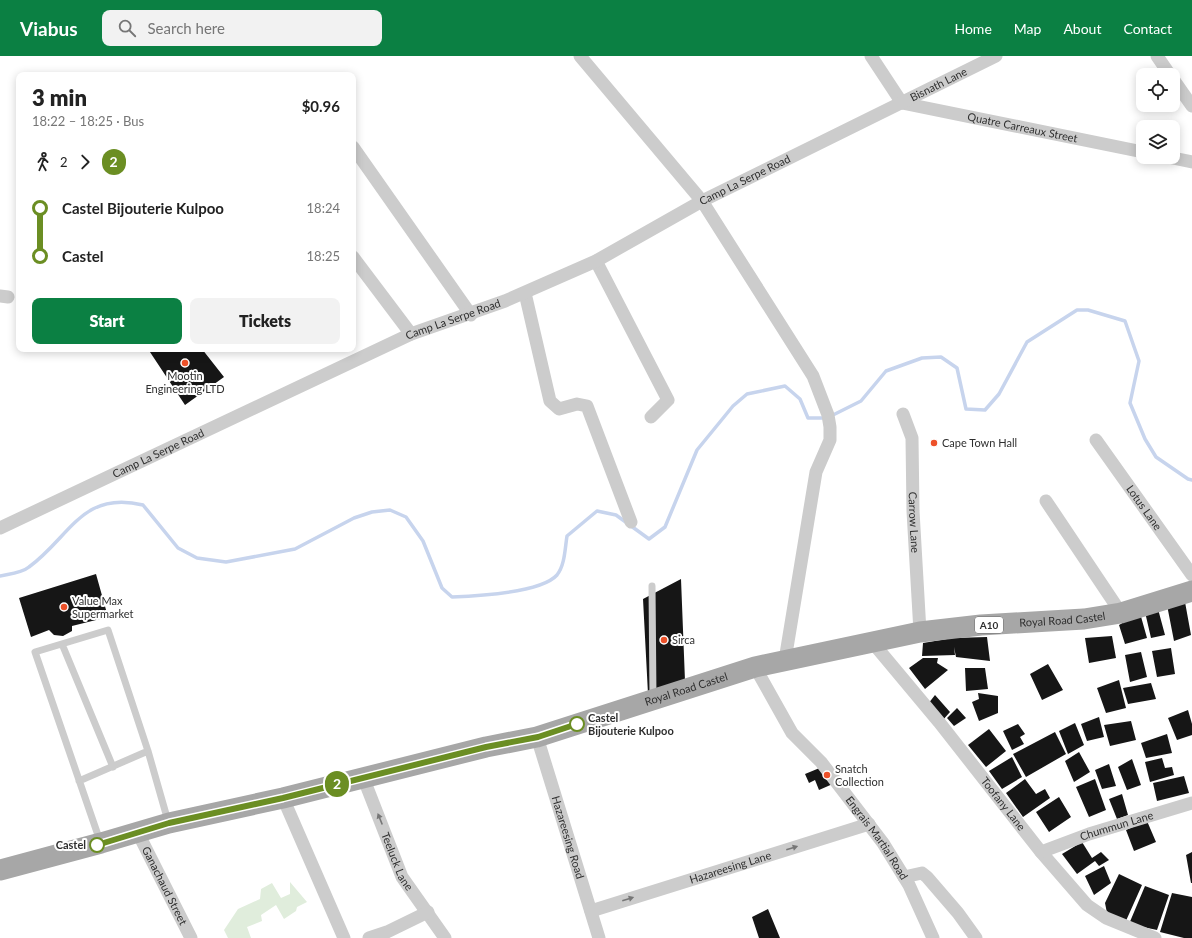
<!DOCTYPE html>
<meta charset="utf-8">
<style>
:root{--surface:#fff;--page:#f2f2f2;--text:#222;--muted:#767676;--accent:#0b8043}
body{margin:0;font-family:Lato,sans-serif;background:var(--page);color:var(--text);height:100vh;display:flex;flex-direction:column;font-size:15px;white-space:nowrap}
*{box-sizing:border-box;margin:0}
p{font-size:13px;color:var(--muted)}
.icon{flex:none;width:22px;height:22px;fill:none;stroke:currentColor;stroke-width:2;stroke-linecap:round;stroke-linejoin:round}
.map{position:relative;flex:1;overflow:hidden}
.drawer{position:absolute;left:16px;top:16px;width:340px;height:280px;display:flex;flex-direction:column;background:var(--surface);border-radius:8px;box-shadow:0 2px 10px #0003}
.drawer>*{flex:none}
.badge{padding:0 8px;border-radius:13px;font-size:14px;line-height:26px}
.buttons{position:absolute;left:1136px;top:12px;display:grid;gap:8px}
.buttons a{display:grid;place-items:center;width:44px;height:44px;border-radius:8px;background:var(--surface);box-shadow:0 2px 10px #0003;font-size:20px}
.map>.badge{position:absolute;translate:-50% -50%;box-shadow:0 0 0 2px #fff}
.legs{display:flex;align-items:center;gap:6px;height:44px;padding:0 16px;font-size:13px}
.legs p{margin-inline-start:auto}
.head{display:flex;align-items:center;justify-content:space-between;height:68px;padding:0 16px}
h1{font-size:22px;font-weight:800;line-height:30px}
.action{display:flex;gap:8px;margin-top:auto;padding:8px 16px}
.action a{flex:1;height:46px;border-radius:8px;background:var(--accent);color:#fff;font-size:16px;font-weight:800;line-height:46px;text-align:center}
.action a+a{background:var(--page);color:var(--text)}
ul{padding:0 16px;list-style:none}
li{display:flex;align-items:center;gap:14px;height:48px;font-size:15px}
li i{display:grid;place-items:center;width:6px;height:100%;margin:0 5px;background:currentColor}
li i::after{content:'';width:10px;height:10px;margin:-5px;border:3px solid;border-radius:50%;background:var(--surface)}
li p{margin-inline-start:auto}
li:first-child i{background:linear-gradient(#0000 50%,currentColor 0)}
li:last-child i{background:linear-gradient(currentColor 50%,#0000 0)}
header{display:flex;align-items:center;gap:24px;box-sizing:border-box;height:56px;padding:0 20px;background:var(--accent);color:#fff}
header strong{font-size:19px}
nav{display:flex;gap:22px;margin-inline-start:auto;font-size:14px}
.search{width:280px;height:36px;background:var(--page);display:flex;align-items:center;gap:10px;box-sizing:border-box;padding:0 14px;border-radius:8px;color:var(--muted);font-size:15px}
.map>svg:first-child{display:block}
.green{fill:#e0eddc}
.lines{fill:none;stroke-linecap:round;stroke-linejoin:round}
.stream{stroke:#c7d4ed;stroke-width:3.5}
.building{fill:#161616}
.service{stroke:#ccc;stroke-width:7}
.minor{stroke:#ccc;stroke-width:13}
.primary{stroke:#a7a7a7;stroke-width:21}
.oneway{fill:#767676}
.line-1-casing{stroke:#fff;stroke-width:9}
.line-1{stroke:#6b8e23;stroke-width:6}
.poi-dot{fill:#ed5129;stroke:#fff;stroke-width:1.5}
.stop-1-dot{fill:#fff;stroke:#6b8e23;stroke-width:2}
.labels{text-anchor:middle;stroke-width:4;stroke-linejoin:round;paint-order:stroke}
.shield{fill:#fff;stroke:#6d6d6d;stroke-width:1}
.shield-label{font-size:10px;font-weight:bold;fill:#2f2f2f}
.street-label{font-size:11px;fill:#2f2f2f;stroke:#fff}
.poi-label{font-size:11px;fill:#2f2f2f;stroke:#fff;text-anchor:start}
.stop-label{font-size:11px;font-weight:bold;fill:#2f2f2f;stroke:#fff;text-anchor:start}
</style>
<header>
<strong>Viabus</strong>
<div class="search"><svg class="icon" aria-label="search" viewBox="0 0 24 24"><circle cx="10" cy="10" r="6"/><path d="M15 15l6 6"/></svg>Search here</div>
<nav><a>Home</a><a>Map</a><a>About</a><a>Contact</a></nav>
</header>
<div class="map">
<svg width="1192" height="882" viewBox="0 0 1192 882">
<rect width="100%" height="100%" fill="#fff"/>
<path class="green" d="M290,826l17,20 -10,5 -1,4 -12,8 -8,-14 -15,10 1,6 -15,6 4,11h-23l-4,-8 14,-21 22,-10 1,-10 11,-6 9,15 9,-4z"/>
<g class="lines">
<path class="stream" d="M831,360l30,-15 25,-30 36,-13 19,-1 16,11 9,41 19,1 14,-16 28,-52 50,-32h11l37,11 14,40 -9,42 15,36 11,18 32,22 4,1
M0,520c9,-2 22,-3 29,-9 41,-30 53,-77 114,-62l35,43 19,10 29,4 69,-13 59,-31 18,-6 18,-2 16,7 17,24 19,47 10,9c24,-1 89,-4 105,-22 8,-10 8,-27 10,-39l30,-25 19,4 33,24 16,-12 32,-77 36,-44 14,-12 38,-8 15,13 8,19h17"/>
</g>
<path class="building" d="M148,293h54l22,28 -39,28z
M96,518l12,43 -36,9v5l-9,5 -9,-1 -5,-5 -18,7 -12,-39z
M681,523l4,102 -37,13 -5,-95z
M1185,546l6,33 -17,6 -7,-36z
M1158,553l7,26 -14,3 -6,-26z
M1140,557l7,25 -22,6 -6,-19z
M1112,580l4,22 -27,5 -4,-25z
M987,581l3,24 -34,-4 -2,-10 1,8 -33,1 1,-13 30,-5z
M1171,592l4,26 -18,3 -5,-26z
M1141,596l6,25 -17,5 -5,-27z
M923,602h15l-1,5 11,7 -23,19 -16,-21z
M1048,608l15,26 -21,10 -12,-26z
M965,612h20l3,21 -22,2z
M1119,624l7,28 -20,5 -9,-25z
M1151,627l5,16 -28,5 -5,-16z
M978,637l20,3v17l-19,8 -7,-19 7,-3z
M935,639l15,17 -8,9 -14,-17z
M957,652l9,10 -12,8 -7,-8z
M1188,654l4,14v11l-15,5 -9,-22z
M1099,661l5,20 -17,4 -6,-17z
M1131,665l5,19 -26,6 -6,-21z
M1075,667l9,22 -16,9 -9,-23z
M1018,668l7,10 -5,3 4,7 -12,6 -9,-19z
M989,673l17,22 -20,16 -18,-22z
M1055,676l11,22 -40,23 -13,-23z
M1167,678l5,19 -26,5 -5,-15z
M1079,696l11,20 -16,10 -9,-21z
M1012,701l10,20 -20,12 -13,-18z
M1162,702l3,10 7,-1 2,8 -24,7 -5,-20z
M1132,703l9,26 -14,5 -9,-23z
M1109,708l7,22 -14,3 -7,-19z
M822,711l13,16 -16,7 -4,-10 -6,3 -4,-9z
M1184,720l5,17 -32,8 -4,-18z
M1025,723l11,15 9,-5 5,9 -27,19 -17,-24z
M1095,723l11,31 -17,7 -13,-30z
M1122,738l6,21 -11,4 -8,-20z
M1059,741l12,20 -22,15 -13,-20z
M1147,765l9,21 -22,9 -8,-21z
M1082,786l10,16 9,-6 8,8 -10,6 -4,-5 -18,13 -15,-20z
M1192,796v31h-1l-5,-28z
M1104,810l7,17 -17,12 -9,-19z
M1119,818l23,11 -17,38 -18,-10 -2,-10z
M1145,830l24,9 -12,35 -28,-6z
M1172,837l20,4v41h-8l-24,-6z
M768,853l12,29h-21l-7,-21z"/>
<g class="lines">
<path class="service" d="M652,530l1,112
M62,588l51,123
M79,725l69,-30
M100,785l-65,-189 73,-22 40,121 20,70"/>
<g class="minor">
<path d="M580,0l122,145 111,175 15,39 2,12v13l-14,32 -31,188"/>
<path d="M871,0l31,47"/>
<path d="M1157,0l13,19"/>
<path d="M1173,23l19,27"/>
<path id="s1" d="M902,47l241,49"/>
<path d="M353,91l118,168"/>
<path d="M1168,101l24,5"/>
<path d="M353,201l58,77"/>
<path d="M596,205l72,139 -17,17"/>
<path d="M525,237l25,108 9,8 18,-5 10,2 44,116"/>
<path d="M0,240l8,1"/>
<path id="s2" d="M903,358l9,24 1,73 7,121"/>
<path id="s3" d="M1096,384l96,135"/>
<path d="M1046,445l75,112"/>
<path id="s4" d="M0,472l411,-194 94,-33 91,-40 106,-60 294,-145"/>
<path id="s5" d="M873,587l66,79 102,130 46,53 19,13 49,20"/>
<path id="s6" d="M755,611l37,66 29,29 62,81 26,42 24,53"/>
<path id="s7" d="M537,681l62,201"/>
<path id="s8" d="M363,721l39,100 43,61"/>
<path d="M283,742l61,140"/>
<path id="s9" d="M138,777l53,105"/>
<path id="s10" d="M1041,796l48,-18 103,-31"/>
<path d="M904,821l18,-4 5,4 31,36 18,25"/>
<path id="s11" d="M591,855l278,-87"/>
<path d="M369,882l18,-6 41,-20"/>
</g>
<path class="primary" id="s12" d="M0,814l101,-27 68,-20 114,-25 203,-51 51,-10 218,-70 165,-35 61,-7 103,-6 37,-6 71,-22"/>
</g>
<defs><path id="oneway-solid" d="M-6-.8H1V-3.2L6.5 0L1 3.2V.8H-6Z"/></defs>
<g class="oneway">
<use href="#oneway-solid" transform="translate(380 763) rotate(-112)"/>
<use href="#oneway-solid" transform="translate(792 792) rotate(-17)"/>
<use href="#oneway-solid" transform="translate(628 843) rotate(-17)"/>
</g>
<g class="lines">
<g class="line-1-casing">
<path id="line-1" d="M97,789l72,-22 114,-25 203,-51 52,-10 39,-13"/>
</g>
<use href="#line-1" class="line-1"/>
</g>
<g class="poi-dot">
<circle cx="185" cy="307" r="4"/>
<circle cx="934" cy="387" r="4"/>
<circle cx="64" cy="551" r="4"/>
<circle cx="664" cy="584" r="4"/>
<circle cx="827" cy="719" r="4"/>
</g>
<g class="stop-1-dot">
<circle cx="577" cy="668" r="7"/>
<circle cx="97" cy="789" r="7"/>
</g>
<g class="labels">
<rect class="shield" x="975" y="561" width="28" height="16" rx="3"/>
<g class="shield-label">
<text x="989" y="573">A10</text>
</g>
<g class="street-label">
<text dy="4" stroke="none"><textPath href="#s4" startOffset="1039">Bisnath Lane</textPath></text>
<text dy="4" stroke="none"><textPath href="#s1" startOffset="123">Quatre Carreaux Street</textPath></text>
<text dy="4" stroke="none"><textPath href="#s4" startOffset="823">Camp La Serpe Road</textPath></text>
<text dy="4" stroke="none"><textPath href="#s4" startOffset="499">Camp La Serpe Road</textPath></text>
<text dy="4" stroke="none"><textPath href="#s4" startOffset="175">Camp La Serpe Road</textPath></text>
<text dy="4" stroke="none"><textPath href="#s3" startOffset="83">Lotus Lane</textPath></text>
<text dy="4" stroke="none"><textPath href="#s2" startOffset="110">Carrow Lane</textPath></text>
<text dy="4" stroke="none"><textPath href="#s12" startOffset="1094">Royal Road Castel</textPath></text>
<text dy="4" stroke="none"><textPath href="#s12" startOffset="710">Royal Road Castel</textPath></text>
<text dy="4" stroke="none"><textPath href="#s5" startOffset="207">Toofany Lane</textPath></text>
<text dy="4" stroke="none"><textPath href="#s10" startOffset="80">Chummun Lane</textPath></text>
<text dy="4" stroke="none"><textPath href="#s7" startOffset="105">Hazareesing Road</textPath></text>
<text dy="4" stroke="none"><textPath href="#s6" startOffset="211">Engrais Martial Road</textPath></text>
<text dy="4" stroke="none"><textPath href="#s8" startOffset="91">Teeluck Lane</textPath></text>
<text dy="4" stroke="none"><textPath href="#s11" startOffset="146">Hazareesing Lane</textPath></text>
<text dy="4" stroke="none"><textPath href="#s9" startOffset="59">Ganachaud Street</textPath></text>
</g>
<g class="poi-label">
<text x="185" y="324" text-anchor="middle">Mootin<tspan x="185" dy="13">Engineering LTD</tspan></text>
<text x="942" y="391">Cape Town Hall</text>
<text x="72" y="549">Value Max<tspan x="72" dy="13">Supermarket</tspan></text>
<text x="672" y="588">Sirca</text>
<text x="835" y="717">Snatch<tspan x="835" dy="13">Collection</tspan></text>
</g>
<g class="stop-label">
<text x="588" y="666">Castel<tspan x="588" dy="13">Bijouterie Kulpoo</tspan></text>
<text x="86" y="793" text-anchor="end">Castel</text>
</g>
</g>
</svg>
<div class="buttons">
<a><svg class="icon" aria-label="locate" viewBox="0 0 24 24"><circle cx="12" cy="12" r="6"/><path d="M12 2v4M12 18v4M2 12h4M18 12h4"/></svg></a>
<a><svg class="icon" aria-label="layers" viewBox="0 0 24 24"><path d="M12 4l9 5-9 5-9-5zM3 14l9 5 9-5"/></svg></a>
</div>
<b class="badge" style="left:337px;top:728px;background:#6b8e23;color:#fff">2</b>
<section class="drawer">
<div class="head"><div><h1>3 min</h1><p>18:22 – 18:25 · Bus</p></div><b>$0.96</b></div>
<div class="legs"><svg class="icon" aria-label="walk" viewBox="0 0 24 24"><circle cx="13" cy="4" r="2"/><path d="M13 8l-2 6 4 7M11 14l-3 7M7 12l3-4h3l4 4"/></svg>2<svg class="icon" aria-label="forward" viewBox="0 0 24 24"><path d="M9 5l7 7-7 7"/></svg><b class="badge" style="background:#6b8e23;color:#fff">2</b></div>
<ul>
<li><i style="color:#6b8e23"></i><b>Castel Bijouterie Kulpoo</b><p>18:24</p></li>
<li><i style="color:#6b8e23"></i><b>Castel</b><p>18:25</p></li>
</ul>
<div class="action"><a>Start</a><a>Tickets</a></div>
</section>
</div>
